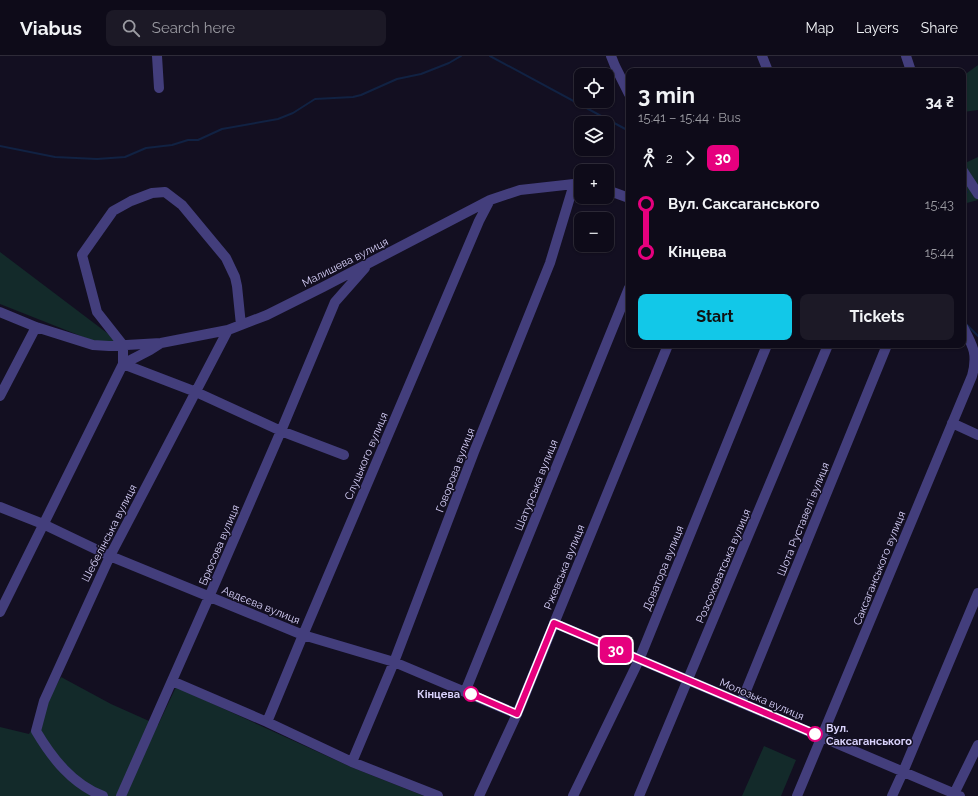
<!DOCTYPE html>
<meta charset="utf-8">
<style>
:root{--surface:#0e0b19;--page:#1c1926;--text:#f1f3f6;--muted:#9b9ba2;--line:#2e2b38;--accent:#12c8e8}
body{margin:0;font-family:Raleway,sans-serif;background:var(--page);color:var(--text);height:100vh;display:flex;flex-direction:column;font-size:15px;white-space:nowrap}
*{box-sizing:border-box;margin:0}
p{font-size:13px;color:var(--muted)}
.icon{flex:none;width:22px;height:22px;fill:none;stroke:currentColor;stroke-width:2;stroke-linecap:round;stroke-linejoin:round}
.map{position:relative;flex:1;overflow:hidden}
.drawer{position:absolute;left:626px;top:12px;width:340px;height:280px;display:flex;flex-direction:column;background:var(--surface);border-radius:8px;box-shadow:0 1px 3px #0004,0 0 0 1px var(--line)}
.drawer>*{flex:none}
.badge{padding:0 8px;border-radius:6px;font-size:14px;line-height:26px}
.controls{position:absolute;left:574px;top:12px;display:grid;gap:8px}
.controls a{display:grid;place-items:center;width:40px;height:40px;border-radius:8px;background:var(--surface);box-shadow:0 1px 3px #0004,0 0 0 1px var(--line);font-size:20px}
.map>.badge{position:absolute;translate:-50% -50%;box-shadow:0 0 0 2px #fff}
.legs{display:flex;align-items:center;gap:6px;height:44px;padding:0 12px;font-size:13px}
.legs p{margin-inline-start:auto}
.overview{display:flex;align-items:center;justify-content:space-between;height:68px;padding:0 12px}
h1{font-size:22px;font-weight:700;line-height:30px}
.primary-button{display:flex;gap:8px;margin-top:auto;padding:8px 12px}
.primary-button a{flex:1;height:46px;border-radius:8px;background:var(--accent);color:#111;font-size:16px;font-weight:700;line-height:46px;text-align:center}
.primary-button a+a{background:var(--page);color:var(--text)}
ul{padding:0 12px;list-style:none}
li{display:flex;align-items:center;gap:14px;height:48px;font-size:15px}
li i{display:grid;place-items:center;width:6px;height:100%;margin:0 5px;background:currentColor}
li i::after{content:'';width:10px;height:10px;margin:-5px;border:3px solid;border-radius:50%;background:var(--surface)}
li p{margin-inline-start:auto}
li:first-child i{background:linear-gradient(#0000 50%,currentColor 0)}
li:last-child i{background:linear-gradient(currentColor 50%,#0000 0)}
header{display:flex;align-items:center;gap:24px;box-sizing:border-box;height:56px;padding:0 20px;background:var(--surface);border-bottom:1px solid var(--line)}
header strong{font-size:19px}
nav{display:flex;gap:22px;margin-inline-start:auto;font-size:14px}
.search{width:280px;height:36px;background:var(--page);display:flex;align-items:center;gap:10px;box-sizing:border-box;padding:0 14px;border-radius:8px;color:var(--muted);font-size:15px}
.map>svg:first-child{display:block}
.green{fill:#132a2a}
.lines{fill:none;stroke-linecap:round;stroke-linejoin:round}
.stream{stroke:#112243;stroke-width:2}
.minor{stroke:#433e7c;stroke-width:10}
.line-1-casing{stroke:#fff;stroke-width:9}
.line-1{stroke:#e6007e;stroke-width:6}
.stop-1-dot{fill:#fff;stroke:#e6007e;stroke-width:2}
.labels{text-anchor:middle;stroke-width:3;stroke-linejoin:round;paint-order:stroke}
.street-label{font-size:11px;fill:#d9d2fb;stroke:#130f21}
.stop-label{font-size:11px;font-weight:bold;fill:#d9d2fb;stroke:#130f21;text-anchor:end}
</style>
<header>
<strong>Viabus</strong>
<div class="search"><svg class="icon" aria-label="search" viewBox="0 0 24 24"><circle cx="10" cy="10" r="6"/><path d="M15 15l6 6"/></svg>Search here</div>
<nav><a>Map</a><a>Layers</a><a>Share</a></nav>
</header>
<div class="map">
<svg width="978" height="740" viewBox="0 0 978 740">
<rect width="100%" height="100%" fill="#130f21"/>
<path class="green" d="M978,9v45l-15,2v-36z
M978,101v43l-15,4v-40z
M0,196l123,93 -27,-3 -96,-38z
M61,621l50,27 47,21 18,-38 175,80 73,29h-424v-69l29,7z
M764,690l32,14 -15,36h-39z"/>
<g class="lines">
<path class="stream" d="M490,0l139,75
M0,90l55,11 42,2 28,-2 21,-9 26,-3 16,-5h10l24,-11 56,-10 15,-6 22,-14 38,-2 8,-2 36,-16 24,-5 28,-11 12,-7
M963,137l4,-1
M964,266l14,14"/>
<path class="minor" d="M157,0l2,32
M611,0l4,10 14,28
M762,0l6,15
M906,0l5,15
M963,115l15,23
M607,134l22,8
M0,256l36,15 57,18 16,1 52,-3 67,-13 39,-15 56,-28 167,-87 30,-10 54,-6h7
M123,289l-26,-33 -15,-57 31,-44 18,-10 21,-8 13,-1 17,13 44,53 9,19 2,9 4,39
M123,308l73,28 85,39 63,24
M123,308l27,-14 11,-7
M0,340l36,-69
M952,367l26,12
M0,451l43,17 67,32 193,79 91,27 123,52
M0,556l123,-248v-19
M554,567l406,173
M172,625l95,41 85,40 86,34
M465,636l164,-404
M741,647l146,-358
M267,666l36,-87 176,-414 11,-21
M352,706l42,-100 80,-210 76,-189 24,-79
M103,740c-31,-12 -51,-38 -67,-65l8,-30 66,-145 118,-226
M121,740l88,-199 72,-166 54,-129 30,-34
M479,740l38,-82 151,-369
M573,740l66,-136 128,-315
M639,740l189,-451
M797,740l175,-420c6,-22 1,-30 -9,-49
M892,740l11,-24 75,-179
M953,740l25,-51"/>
</g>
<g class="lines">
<g class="line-1-casing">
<path id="line-1" d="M471,638l46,20 37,-91 261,111"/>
</g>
<use href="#line-1" class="line-1"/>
</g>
<g class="stop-1-dot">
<circle cx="471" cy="638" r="7"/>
<circle cx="815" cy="678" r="7"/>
</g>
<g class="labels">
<g class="street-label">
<text transform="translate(345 206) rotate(-27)" y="4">Малишева вулиця</text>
<text transform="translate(366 400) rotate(-67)" y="4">Слуцького вулиця</text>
<text transform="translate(455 414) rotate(-69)" y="4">Говорова вулиця</text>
<text transform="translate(536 429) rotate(-68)" y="4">Шатурська вулиця</text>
<text transform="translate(803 463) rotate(-68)" y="4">Шота Руставелі вулиця</text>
<text transform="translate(109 477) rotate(-63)" y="4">Шебелінська вулиця</text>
<text transform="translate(219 489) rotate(-67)" y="4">Брюсова вулиця</text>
<text transform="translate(723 510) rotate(-67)" y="4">Розсоховатська вулиця</text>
<text transform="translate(564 511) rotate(-68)" y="4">Ржевська вулиця</text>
<text transform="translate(663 512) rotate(-68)" y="4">Доватора вулиця</text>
<text transform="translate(879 512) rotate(-68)" y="4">Саксаганського вулиця</text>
<text transform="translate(261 549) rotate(22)" y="4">Авдєєва вулиця</text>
<text transform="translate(762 643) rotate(23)" y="4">Молозька вулиця</text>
</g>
<g class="stop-label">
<text x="460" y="642">Кінцева</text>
<text x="826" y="676" text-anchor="start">Вул.<tspan x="826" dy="13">Саксаганського</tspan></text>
</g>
</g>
</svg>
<div class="controls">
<a><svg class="icon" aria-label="locate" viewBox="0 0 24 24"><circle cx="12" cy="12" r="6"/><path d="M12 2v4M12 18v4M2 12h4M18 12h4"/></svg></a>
<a><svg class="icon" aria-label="layers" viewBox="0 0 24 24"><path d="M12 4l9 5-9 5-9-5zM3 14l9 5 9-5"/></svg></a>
<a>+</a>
<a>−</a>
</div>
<b class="badge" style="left:616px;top:594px;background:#e6007e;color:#fff">30</b>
<section class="drawer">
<div class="overview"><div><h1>3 min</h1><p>15:41 – 15:44 · Bus</p></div><b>34 ₴</b></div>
<div class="legs"><svg class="icon" aria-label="walk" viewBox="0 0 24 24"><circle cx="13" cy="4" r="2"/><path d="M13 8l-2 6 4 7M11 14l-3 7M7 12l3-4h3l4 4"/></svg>2<svg class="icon" aria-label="forward" viewBox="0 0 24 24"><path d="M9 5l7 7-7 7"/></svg><b class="badge" style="background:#e6007e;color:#fff">30</b></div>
<ul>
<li><i style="color:#e6007e"></i><b>Вул. Саксаганського</b><p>15:43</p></li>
<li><i style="color:#e6007e"></i><b>Кінцева</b><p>15:44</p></li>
</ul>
<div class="primary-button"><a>Start</a><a>Tickets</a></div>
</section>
</div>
